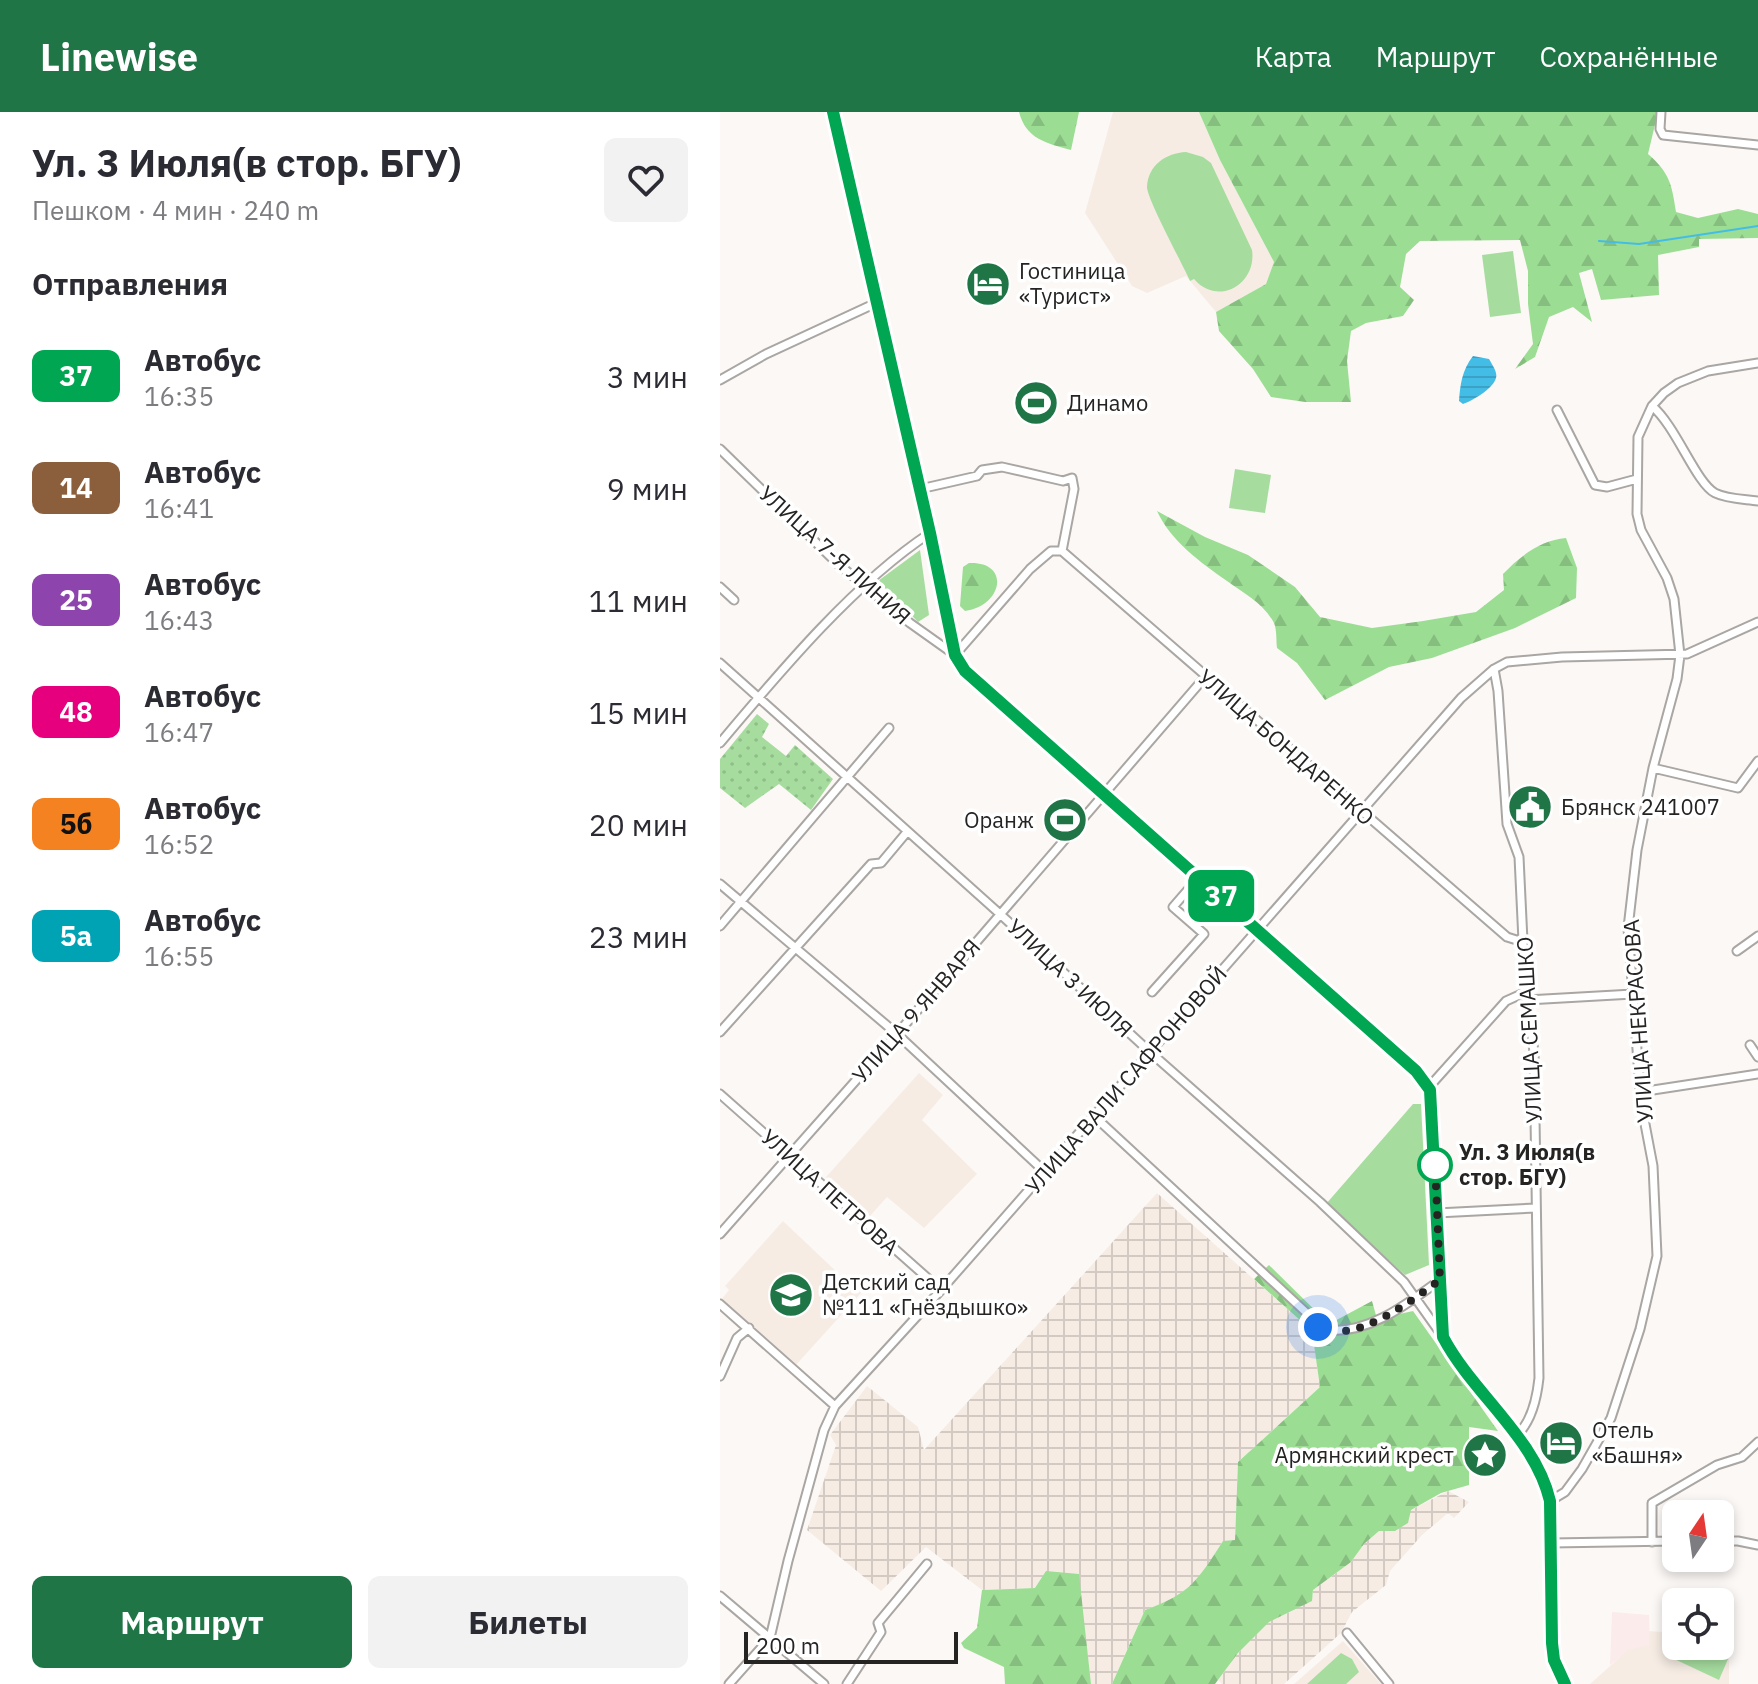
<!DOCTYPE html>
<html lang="ru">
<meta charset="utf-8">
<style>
:root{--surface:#fff;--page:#f2f2f3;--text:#2b2b33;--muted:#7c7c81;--accent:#207547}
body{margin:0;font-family:"IBM Plex Sans",sans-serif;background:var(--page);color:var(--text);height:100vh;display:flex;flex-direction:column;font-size:30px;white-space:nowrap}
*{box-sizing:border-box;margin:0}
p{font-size:26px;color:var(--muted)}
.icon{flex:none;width:44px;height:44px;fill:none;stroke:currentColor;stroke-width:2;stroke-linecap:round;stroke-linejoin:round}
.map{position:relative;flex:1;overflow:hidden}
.drawer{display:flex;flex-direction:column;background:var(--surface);width:720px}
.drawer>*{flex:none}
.badge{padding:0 16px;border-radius:12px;font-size:28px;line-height:52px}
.needle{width:52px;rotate:13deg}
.controls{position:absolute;left:942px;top:1388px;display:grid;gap:16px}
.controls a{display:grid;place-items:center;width:72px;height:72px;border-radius:12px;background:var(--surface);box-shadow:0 4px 12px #0003;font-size:40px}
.scale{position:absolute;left:24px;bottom:20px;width:214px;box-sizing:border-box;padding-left:8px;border:4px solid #252423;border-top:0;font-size:22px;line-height:28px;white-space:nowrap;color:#252423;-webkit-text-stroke:6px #fff;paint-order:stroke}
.you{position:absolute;width:40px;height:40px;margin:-20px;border:6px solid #fff;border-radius:50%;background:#1a73e8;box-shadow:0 0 0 12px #1a73e833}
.map>.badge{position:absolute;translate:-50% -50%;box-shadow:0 0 0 4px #fff}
h2{padding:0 32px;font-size:30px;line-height:72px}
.round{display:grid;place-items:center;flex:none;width:84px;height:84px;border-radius:12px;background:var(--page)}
.summary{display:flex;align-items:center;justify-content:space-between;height:136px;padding:0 32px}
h1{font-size:38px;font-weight:700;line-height:60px}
.cta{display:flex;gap:16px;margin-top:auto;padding:16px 32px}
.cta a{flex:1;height:92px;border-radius:12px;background:var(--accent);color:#fff;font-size:32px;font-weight:700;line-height:92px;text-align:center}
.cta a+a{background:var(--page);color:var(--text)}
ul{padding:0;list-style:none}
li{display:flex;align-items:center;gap:24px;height:112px;padding:0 32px}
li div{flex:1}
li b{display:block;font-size:30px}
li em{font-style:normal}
li .badge{min-width:88px;font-weight:700;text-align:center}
header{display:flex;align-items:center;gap:48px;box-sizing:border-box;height:112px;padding:0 40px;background:var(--accent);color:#fff}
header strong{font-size:38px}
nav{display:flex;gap:44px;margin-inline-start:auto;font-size:28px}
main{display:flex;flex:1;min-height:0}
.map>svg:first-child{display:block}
.commercial{fill:#fbebea}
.industrial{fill:url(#industrial-grid)}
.built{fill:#f6ece4}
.grass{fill:url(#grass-dots)}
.forest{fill:url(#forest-firs)}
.green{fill:#a6dd9f}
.water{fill:url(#water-rules)}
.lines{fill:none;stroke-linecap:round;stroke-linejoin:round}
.stream{stroke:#44bde6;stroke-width:2}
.minor-casing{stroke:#a9a6a3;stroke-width:11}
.major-casing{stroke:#a9a6a3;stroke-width:13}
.minor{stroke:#fff;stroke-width:7}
.major{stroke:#fff;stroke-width:9}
.line-casing{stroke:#fff;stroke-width:18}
.line{stroke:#00a651;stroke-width:12}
.walk{stroke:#252423;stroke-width:8;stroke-dasharray:0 14.4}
.stop-dot{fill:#fff;stroke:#00a651;stroke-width:4}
.labels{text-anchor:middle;stroke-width:7;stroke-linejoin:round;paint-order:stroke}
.poi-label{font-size:22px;fill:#252423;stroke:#fff;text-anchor:start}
.street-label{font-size:22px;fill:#252423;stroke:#fff}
.stop-label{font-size:22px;font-weight:bold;fill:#252423;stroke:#fff;text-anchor:start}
</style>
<header>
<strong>Linewise</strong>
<nav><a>Карта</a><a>Маршрут</a><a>Сохранённые</a></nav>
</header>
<main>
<section class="drawer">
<div class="summary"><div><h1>Ул. 3 Июля(в стор. БГУ)</h1><p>Пешком · 4 мин · 240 m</p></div><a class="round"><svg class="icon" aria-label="heart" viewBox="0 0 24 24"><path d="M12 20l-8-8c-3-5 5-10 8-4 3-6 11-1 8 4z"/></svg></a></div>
<h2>Отправления</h2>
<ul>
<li><span class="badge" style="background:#00a651;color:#fff">37</span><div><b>Автобус</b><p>16:35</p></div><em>3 мин</em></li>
<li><span class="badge" style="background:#8b5e3c;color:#fff">14</span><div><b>Автобус</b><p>16:41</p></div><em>9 мин</em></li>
<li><span class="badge" style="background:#8e44ad;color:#fff">25</span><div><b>Автобус</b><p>16:43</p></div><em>11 мин</em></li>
<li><span class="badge" style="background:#e6007e;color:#fff">48</span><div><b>Автобус</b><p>16:47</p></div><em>15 мин</em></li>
<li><span class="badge" style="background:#f58220;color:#111">5б</span><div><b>Автобус</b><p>16:52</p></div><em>20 мин</em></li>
<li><span class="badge" style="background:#00a3b4;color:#fff">5а</span><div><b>Автобус</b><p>16:55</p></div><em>23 мин</em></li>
</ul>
<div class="cta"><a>Маршрут</a><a>Билеты</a></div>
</section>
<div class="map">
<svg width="1038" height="1572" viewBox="0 0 1038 1572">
<defs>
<pattern id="industrial-grid" width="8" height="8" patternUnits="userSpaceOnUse" patternTransform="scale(2)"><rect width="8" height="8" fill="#f6ece4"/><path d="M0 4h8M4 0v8" fill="none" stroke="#d3cac3"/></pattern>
<pattern id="grass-dots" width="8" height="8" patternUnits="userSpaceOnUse" patternTransform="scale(2)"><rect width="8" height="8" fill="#a6dd9f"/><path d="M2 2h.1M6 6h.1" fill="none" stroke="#8fbe89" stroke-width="1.8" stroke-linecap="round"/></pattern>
<pattern id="forest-firs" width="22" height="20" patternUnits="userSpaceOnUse" patternTransform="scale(2)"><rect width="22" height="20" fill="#9cdd94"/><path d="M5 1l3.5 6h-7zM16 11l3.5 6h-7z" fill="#86be7f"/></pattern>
<pattern id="water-rules" width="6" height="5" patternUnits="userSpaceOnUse" patternTransform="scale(2)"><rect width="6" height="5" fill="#44bde6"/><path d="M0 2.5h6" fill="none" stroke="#3ba2c5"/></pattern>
</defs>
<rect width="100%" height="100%" fill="#fcf8f6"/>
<path class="commercial" d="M892,1500l37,3 1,30 -22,6 -18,14z"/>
<path class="industrial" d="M437,1081l155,138 8,56 -82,75 -3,79h-12l-23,36 -27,23 -28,10 -33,74h-21l-13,-110 -42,14 -54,2 -56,-43 -45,44 -74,-61 29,-85 -6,-10 37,-49 51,41 6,23z
M728,1379l21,11 -15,16 -6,-5 -26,22 -32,36 -4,14 -34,27 -11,21 -57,51h-62l-4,-4 20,-27 31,-32 23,-10 21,-16v-5l38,-28 13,-18 15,-13 32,-21z"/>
<path class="built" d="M393,0h86l21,48 54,102 -8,22 -50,28 -30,-36 -39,17 -15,-7 -47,-73z
M199,961l24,22 -21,25 55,54 -53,54 -37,-31 -17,19 -44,-39z
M63,1109l56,53 -3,3 6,7 5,-4 14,13 -65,72 -68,-61 -3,1 -5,-4 9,-11 -4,-4z
M929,1519l27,2v13h35l18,13v25h-139l38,-34 21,-5z
M623,1529l38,43h-87z"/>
<path class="grass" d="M37,602l12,10 -7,13 24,19 9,-11 38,34 -22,31 -32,-26 -34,24 -25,-20v-29z"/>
<path class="forest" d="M299,0h60l-8,38c-25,-7 -45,-11 -52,-38z
M479,0h459l-10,42c21,18 24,30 28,58l22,6 40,-9 20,5v24l-59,1v8l-41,8 1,40 -58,5 -9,-31 -13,4 13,49 -19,-15 -24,10 -14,40 -20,12 18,-25 -5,-40v-33l-8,-31 -100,1 -14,13 -6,33 14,13 -11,16 -37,7 -15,8 -4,30 4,41h-46l-34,-5 -18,-28 -34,-38 -3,-19 50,-28 8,-22 -54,-102z
M437,399l48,26 43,18 47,32 25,30 52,11 51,-7 53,-9 28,-22 -1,-16c17,-18 38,-34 63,-36l11,30 -1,30 -61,30 -83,30 -43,9 -64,33 -28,-37 -20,-15c-1,-8 0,-18 -3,-25 -11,-20 -29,-29 -47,-42 -26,-18 -57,-41 -70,-70z
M249,451c42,-2 34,43 -4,48l-5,-5 3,-39z
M549,1153l60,59 43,-23 5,18 36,-8 85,120 -29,-4v58l-28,8 -30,17 -3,13 -13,8h-16l-15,13 -13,18 -38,28 -1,11 -43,21 -31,31 -23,31h-103l33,-74c45,-16 53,-30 78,-69l12,-1 3,-78 82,-75 -8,-56 -58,-52z
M326,1459l33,3 12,110h-86l-1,-17 -40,-19 -3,-5 16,-15 5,-38 53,-2z"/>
<path class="green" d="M466,40l17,5 8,6 41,87c5,34 -34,57 -58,29l-4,2c-7,-16 -43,-82 -43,-94 1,-22 19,-34 39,-35z
M793,139l8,62 -31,4 -8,-62z
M515,357l36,6 -6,38 -36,-5z
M200,438l9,65 -11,7 -40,-41z
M693,992h8l8,161 -24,10 -79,-71z
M956,1532v2h24l28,13 -9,21 -49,-23z
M621,1541l11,6 7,13 -13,12h-39z"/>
<path class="water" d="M753,244l16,3c3,5 9,14 7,19 -3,11 -24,23 -33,26l-4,-3c1,-16 3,-31 14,-45z"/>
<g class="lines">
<path class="stream" d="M879,129l40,3 119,-18"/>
<g class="minor-casing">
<path id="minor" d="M941,0l-1,17 3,6 95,10
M0,268l46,-26 110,-51
M932,294c24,20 44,77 63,87 12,6 29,6 43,8
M837,298l38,75 12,2 30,-8
M0,337l118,115 72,59 45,32 75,-86 21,-18h11l445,386 16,5
M200,377l57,-13 5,-6 20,-3 61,14 9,-3 2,11 -12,62
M0,475l14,13
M0,551l280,251 150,138 170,150 84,80 39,55
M774,557l4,22 9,133 12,33 6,126 9,69 5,326c-2,19 -7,44 -23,58
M0,631c59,-70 134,-160 210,-210
M933,656l85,20 20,-27
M0,772l177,150 148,138
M0,814l169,-198
M1017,839l21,-15
M432,880l52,-58 -31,-27 26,-30
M807,888l106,-6
M0,920l151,-168 10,-1 26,-31
M1030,933l8,12
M709,975l77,-86 20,-9
M920,980l118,-18
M0,982l221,196
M374,1004l231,214c43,5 82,-26 115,-50
M717,1101l99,-5
M0,1122l177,-200 308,-357
M0,1192l115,102
M0,1264l17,-38 12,-10
M830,1389l15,-9 17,-23 29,-51 29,-89 17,-73 -4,-90 -12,-63 -13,-175 9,-78 16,-82 24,-89 3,-24 -6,-56 -7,-21 -26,-48 -4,-16 1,-77 14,-31 12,-13 14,-10 30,-12 50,-8
M1000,1429h18l20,4
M932,1430v-39l65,-38 25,-8 16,-15
M831,1431l125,-2
M0,1484l104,88
M627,1521l42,51
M9,1572l41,-46 18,-77 36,-131 11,-24 106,-116 520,-592 33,-29 13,-7 55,-5 125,-3 71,-32
M127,1572l34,-52 -3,-9 49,-59"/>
</g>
<g class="major-casing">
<path id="major" d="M113,0l97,421 25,122 10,16 451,400 14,19 13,247c31,56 93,100 107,164l2,142 2,17 11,24"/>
</g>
<use href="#minor" class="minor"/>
<use href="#major" class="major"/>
</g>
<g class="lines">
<g class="line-casing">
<path id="line" d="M113,0l97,421 25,122 10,16 451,400 14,19 13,247c30,57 92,100 107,164l2,142 2,17 11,24"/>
</g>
<use href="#line" class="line"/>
<path class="walk" d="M598,1215c36,19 94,-27 122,-47l-5,-118v3"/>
</g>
<defs>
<g id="hotel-disc" transform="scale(2.3)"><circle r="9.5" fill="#207547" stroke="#fff"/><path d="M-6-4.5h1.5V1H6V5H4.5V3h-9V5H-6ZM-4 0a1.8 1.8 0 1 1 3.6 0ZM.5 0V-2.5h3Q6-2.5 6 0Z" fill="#fff"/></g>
<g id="stadium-disc" transform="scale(2.3)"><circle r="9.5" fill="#207547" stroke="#fff"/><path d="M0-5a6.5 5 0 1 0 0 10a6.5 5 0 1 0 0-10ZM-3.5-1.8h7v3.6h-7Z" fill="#fff"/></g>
<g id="civic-disc" transform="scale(2.3)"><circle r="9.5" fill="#207547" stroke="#fff"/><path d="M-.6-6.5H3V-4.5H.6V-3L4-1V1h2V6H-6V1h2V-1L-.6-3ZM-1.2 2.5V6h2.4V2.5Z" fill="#fff"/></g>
<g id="school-disc" transform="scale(2.3)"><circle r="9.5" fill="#207547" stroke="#fff"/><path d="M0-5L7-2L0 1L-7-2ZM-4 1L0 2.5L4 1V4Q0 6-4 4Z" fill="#fff"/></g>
<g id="sight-disc" transform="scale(2.3)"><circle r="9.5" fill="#207547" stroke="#fff"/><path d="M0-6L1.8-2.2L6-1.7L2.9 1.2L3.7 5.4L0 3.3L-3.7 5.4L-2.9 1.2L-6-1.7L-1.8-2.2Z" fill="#fff"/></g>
</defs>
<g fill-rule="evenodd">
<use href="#hotel-disc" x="268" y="172"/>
<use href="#stadium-disc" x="316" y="291"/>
<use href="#civic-disc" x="810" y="695"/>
<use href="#stadium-disc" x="345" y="708"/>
<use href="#school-disc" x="71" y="1183"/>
<use href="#hotel-disc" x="841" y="1331"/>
<use href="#sight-disc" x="765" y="1343"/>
</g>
<circle class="stop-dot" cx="715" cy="1053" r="16"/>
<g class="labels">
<g class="poi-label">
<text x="299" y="167">Гостиница<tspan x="299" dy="25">«Турист»</tspan></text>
<text x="347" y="299">Динамо</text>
<text x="841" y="703">Брянск 241007</text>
<text x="314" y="716" text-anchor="end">Оранж</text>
<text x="102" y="1178">Детский сад<tspan x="102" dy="25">№111 «Гнёздышко»</tspan></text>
<text x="872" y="1326">Отель<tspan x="872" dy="25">«Башня»</tspan></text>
<text x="734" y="1351" text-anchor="end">Армянский крест</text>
</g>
<g class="street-label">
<text transform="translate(115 443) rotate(42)" y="8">УЛИЦА 7-Я ЛИНИЯ</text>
<text transform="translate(566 635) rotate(41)" y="8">УЛИЦА БОНДАРЕНКО</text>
<text transform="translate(350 866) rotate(43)" y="8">УЛИЦА 3 ИЮЛЯ</text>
<text transform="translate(196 899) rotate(-49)" y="8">УЛИЦА 9 ЯНВАРЯ</text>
<text transform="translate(918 909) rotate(-94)" y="8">УЛИЦА НЕКРАСОВА</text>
<text transform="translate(809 918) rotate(-93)" y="8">УЛИЦА СЕМАШКО</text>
<text transform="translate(406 968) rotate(-49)" y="8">УЛИЦА ВАЛИ САФРОНОВОЙ</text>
<text transform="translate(110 1080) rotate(42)" y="8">УЛИЦА ПЕТРОВА</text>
</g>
<g class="stop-label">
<text x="739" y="1048">Ул. 3 Июля(в<tspan x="739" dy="25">стор. БГУ)</tspan></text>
</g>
</g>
</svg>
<div class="controls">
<a><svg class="needle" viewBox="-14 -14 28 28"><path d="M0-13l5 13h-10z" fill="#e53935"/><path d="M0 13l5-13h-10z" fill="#7c7c81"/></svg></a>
<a><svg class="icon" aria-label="locate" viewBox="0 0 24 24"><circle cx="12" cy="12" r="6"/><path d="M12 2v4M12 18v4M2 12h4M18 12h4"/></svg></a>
</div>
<div class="scale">200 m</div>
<div class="you" style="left:598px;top:1215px"></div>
<b class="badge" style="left:501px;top:784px;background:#00a651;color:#fff">37</b>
</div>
</main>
